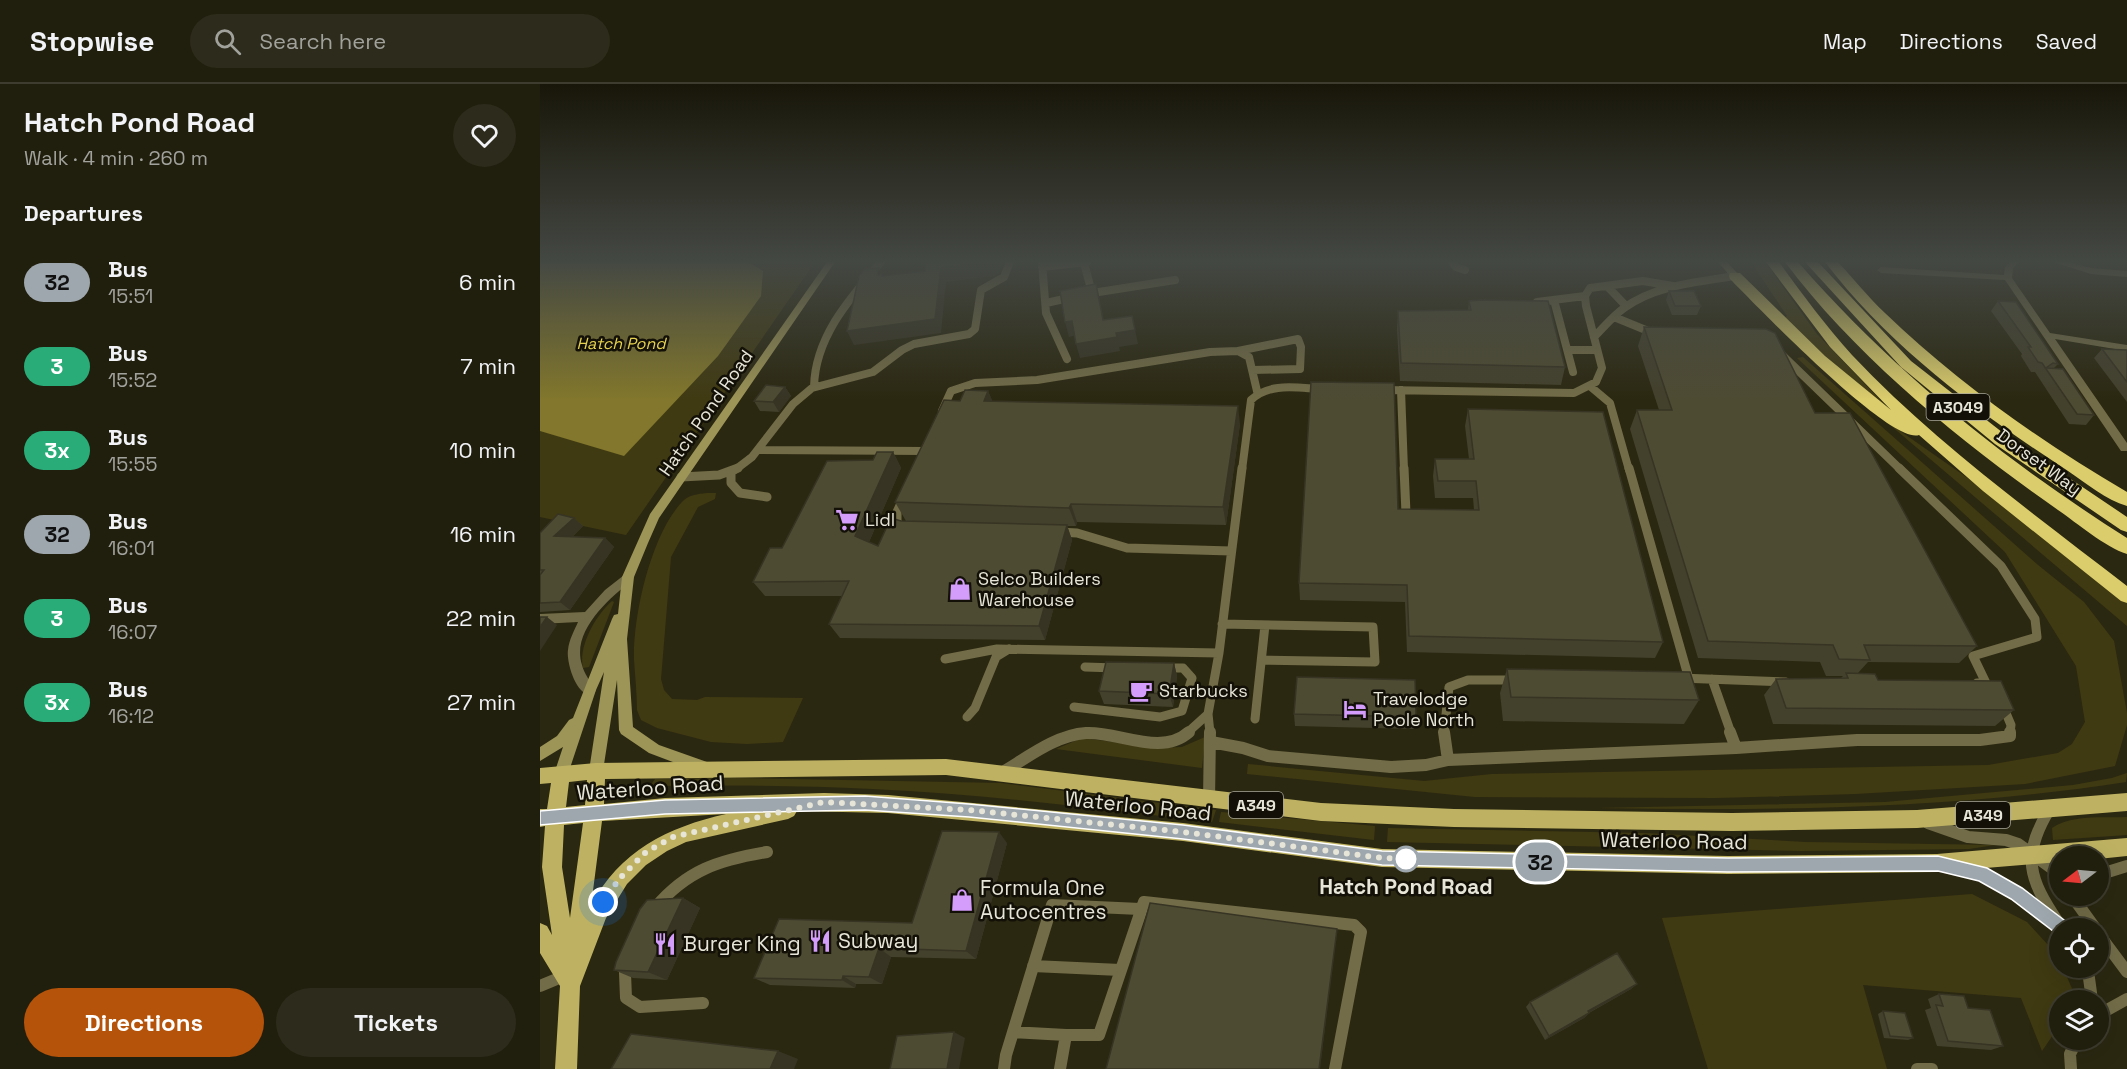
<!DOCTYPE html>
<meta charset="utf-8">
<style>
:root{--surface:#201e0d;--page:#2d2b1b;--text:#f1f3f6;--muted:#a2a29d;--line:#3d3c2e;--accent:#b45309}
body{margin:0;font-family:"Space Grotesk",sans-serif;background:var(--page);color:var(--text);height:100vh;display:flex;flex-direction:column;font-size:22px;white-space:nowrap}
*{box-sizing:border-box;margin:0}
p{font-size:20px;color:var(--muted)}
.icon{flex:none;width:33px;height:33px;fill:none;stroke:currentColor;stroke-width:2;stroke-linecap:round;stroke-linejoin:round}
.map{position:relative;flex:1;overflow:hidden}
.drawer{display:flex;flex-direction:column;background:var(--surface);width:540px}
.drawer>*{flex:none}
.badge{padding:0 12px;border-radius:20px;font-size:21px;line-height:39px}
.needle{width:39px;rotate:254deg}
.tools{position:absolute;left:1509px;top:762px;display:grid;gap:12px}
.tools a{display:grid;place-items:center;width:60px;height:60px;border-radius:50%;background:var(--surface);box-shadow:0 6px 24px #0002,0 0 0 2px var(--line);font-size:30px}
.you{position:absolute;width:30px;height:30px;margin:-15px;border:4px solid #fff;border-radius:50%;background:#1a73e8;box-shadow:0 0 0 9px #1a73e833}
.map>.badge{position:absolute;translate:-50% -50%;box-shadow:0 0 0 3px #fff}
h2{padding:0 24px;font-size:22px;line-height:54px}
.round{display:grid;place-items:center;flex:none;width:63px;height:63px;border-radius:32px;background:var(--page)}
.head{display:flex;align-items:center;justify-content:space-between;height:102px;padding:0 24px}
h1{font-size:28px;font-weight:700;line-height:45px}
.primary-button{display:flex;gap:12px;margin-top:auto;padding:12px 24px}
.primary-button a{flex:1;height:69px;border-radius:36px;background:var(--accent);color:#fff;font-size:24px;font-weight:700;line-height:69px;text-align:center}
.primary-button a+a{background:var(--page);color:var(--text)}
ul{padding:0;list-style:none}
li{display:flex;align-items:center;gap:18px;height:84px;padding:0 24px}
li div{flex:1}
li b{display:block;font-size:22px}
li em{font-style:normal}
li .badge{min-width:66px;font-weight:700;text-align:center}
header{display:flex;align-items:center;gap:36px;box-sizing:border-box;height:84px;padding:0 30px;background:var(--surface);border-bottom:2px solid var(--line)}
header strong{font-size:28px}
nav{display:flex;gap:33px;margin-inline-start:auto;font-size:21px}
.search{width:420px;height:54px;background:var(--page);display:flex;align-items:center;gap:15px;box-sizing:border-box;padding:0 21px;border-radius:33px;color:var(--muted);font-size:22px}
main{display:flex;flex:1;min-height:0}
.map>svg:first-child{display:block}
.green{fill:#403a12}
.water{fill:#82772c}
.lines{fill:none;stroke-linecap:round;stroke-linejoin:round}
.lane-far2{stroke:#726c48;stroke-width:8}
.lane-far1{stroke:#726c48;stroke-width:9}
.lane{stroke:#726c48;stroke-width:12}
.street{fill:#726c48;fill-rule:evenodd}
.secondary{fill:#9d9457;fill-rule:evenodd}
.primary{fill:#beb262;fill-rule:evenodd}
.highway{fill:#dccd6c;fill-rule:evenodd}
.wall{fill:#43402c}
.shaded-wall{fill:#373424}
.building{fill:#4e4b33;stroke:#373424;stroke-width:1.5}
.line{fill:#9ea7ad;stroke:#fff;stroke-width:1.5}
.walk{stroke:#e7e5d8;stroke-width:6;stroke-dasharray:0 10.8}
.stop-dot{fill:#fff;stroke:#9ea7ad;stroke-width:3}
.labels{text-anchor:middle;stroke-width:5;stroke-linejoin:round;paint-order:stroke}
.far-water-label{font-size:16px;font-style:italic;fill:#e6d24e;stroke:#121007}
.shield{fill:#121007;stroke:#a7a599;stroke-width:1.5}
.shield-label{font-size:16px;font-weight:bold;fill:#e7e5d8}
.street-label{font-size:18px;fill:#e7e5d8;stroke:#121007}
.poi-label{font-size:18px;fill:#e7e5d8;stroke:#121007;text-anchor:start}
.near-street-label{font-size:21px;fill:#e7e5d8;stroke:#121007}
.near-stop-label{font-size:21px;font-weight:bold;fill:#e7e5d8;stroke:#121007}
.near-poi-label{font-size:21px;fill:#e7e5d8;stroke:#121007;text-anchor:start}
</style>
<header>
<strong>Stopwise</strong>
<div class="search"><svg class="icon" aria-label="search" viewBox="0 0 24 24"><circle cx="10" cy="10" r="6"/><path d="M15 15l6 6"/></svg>Search here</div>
<nav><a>Map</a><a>Directions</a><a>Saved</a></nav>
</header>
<main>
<section class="drawer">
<div class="head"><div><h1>Hatch Pond Road</h1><p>Walk · 4 min · 260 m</p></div><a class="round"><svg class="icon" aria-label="heart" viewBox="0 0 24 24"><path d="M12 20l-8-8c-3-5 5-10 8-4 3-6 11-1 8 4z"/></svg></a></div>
<h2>Departures</h2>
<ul>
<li><span class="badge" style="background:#9ea7ad;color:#111">32</span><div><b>Bus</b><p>15:51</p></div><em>6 min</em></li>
<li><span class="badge" style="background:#29ac78;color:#fff">3</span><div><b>Bus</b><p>15:52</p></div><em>7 min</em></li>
<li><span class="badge" style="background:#29ac78;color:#fff">3x</span><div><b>Bus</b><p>15:55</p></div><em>10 min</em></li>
<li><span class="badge" style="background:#9ea7ad;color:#111">32</span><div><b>Bus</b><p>16:01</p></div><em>16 min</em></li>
<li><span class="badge" style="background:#29ac78;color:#fff">3</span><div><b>Bus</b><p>16:07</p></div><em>22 min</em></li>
<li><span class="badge" style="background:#29ac78;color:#fff">3x</span><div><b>Bus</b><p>16:12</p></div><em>27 min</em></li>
</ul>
<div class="primary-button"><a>Directions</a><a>Tickets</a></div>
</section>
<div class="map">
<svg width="1587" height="985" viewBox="0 0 1587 985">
<rect width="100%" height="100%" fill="#2b2811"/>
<path class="green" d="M0,178h275l-189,273 -86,-18z
M1211,178h14l52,72 73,76 -39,-29 -68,-63 4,-2z
M1263,273l235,208 46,37 30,39 13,72v12l-12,41 -90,18 -170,10 -140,4 -240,-1 -228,-23 1,-10 176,17 68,-7 496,-9 70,-12 14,-9 13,-22 -9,-56 -71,-114 -208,-194z
M1343,335l86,60 151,117 7,7v23z
M167,409h9l-1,6 -17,8 -27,50 -10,122 3,11 8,9 25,1 8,-3 98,1 -20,44 -36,2 -36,-2 -54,-14 -16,-8 -4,-10c0,-17 -2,-34 -3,-51 -1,-44 17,-124 48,-157 6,-7 16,-8 25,-9z
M72,517l2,1 -25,65 -6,1c-5,-22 13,-53 29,-67z
M665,653l-3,31 -146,-19 26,-11 78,10 22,-1z
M1587,689l-1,9c-175,27 -352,29 -529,26l288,-6 188,-17 39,-7z
M194,694l267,5 215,27 -4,12c-112,-13 -226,-28 -339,-33 -75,-4 -148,-4 -223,-3l5,-7z
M681,728l154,14 -1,14 -155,-18z
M1587,733v18l-74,5 -1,-12c19,-14 53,-10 75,-11z
M848,744l256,5 161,9 190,3 -26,4 -167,2 -415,-9z
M1432,810l55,28 32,35 1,11h3l14,32h-17l-1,26 -17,25 -21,-53 -158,-13 24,84h-179l-46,-151z"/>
<path class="water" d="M0,178h208l15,9 -2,25 -43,60 -94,100 -84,-25z"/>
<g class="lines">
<path class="lane-far2" d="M502,178l4,51 21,46
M912,178l4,5 9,3
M544,179l7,26 -5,4
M502,183l45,-5
M1067,202l19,20
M546,210l89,-14
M1014,216l19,72
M997,218l48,-6
M506,219l27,-6
M1074,233l39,16
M1054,253c10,-10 19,-21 30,-29 31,-23 74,-26 111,-32
M1028,266h29
M698,267l60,-12 3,8 -1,22 -47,1
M1241,270l120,116
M274,303c1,-50 36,-89 67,-125
M1051,303l19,16 19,67
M843,306l191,3 22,-11 6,-14 -16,-62 -1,-10 5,-8 53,-7 30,5
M861,306l3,80
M402,327l9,-20 24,-8 62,-3 173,-28 28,-1 11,6 8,34
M220,366l165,1
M195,386l17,-13 41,-53 19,-16 61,-16 29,-22 12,-6 55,-10 6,-5 6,-39 23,-13 6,-15
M702,386l9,-70c19,-18 46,-12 70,-11"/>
<path class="lane-far1" d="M864,384l2,45
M1089,384l60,211
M1359,384l102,98 34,53 2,18 -64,19 13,27h-9
M191,390v9l9,10 27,4
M141,393l38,-2 19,-7
M362,442l-5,-1v-13l7,-15
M519,448l18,1 50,15 104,3
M682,540l151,3 2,35 -113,-2
M405,575l52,-10 222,4
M545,583l31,1
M1140,594l106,4
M1172,595l19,54
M1463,622l8,19 -1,8
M534,623l86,10 22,-6 10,-33 -9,-10h-20
M427,633l8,-9 21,-51 13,-8
M715,635l10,-94
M545,649h3
M647,649l21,-19
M670,649l-2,-19 11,-61 23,-185
M904,649l5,-46 19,-7h48"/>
<path class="lane" d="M1190,648l6,16
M671,658l32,6 25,8 123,11 35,-2 22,-5 -4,-28
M908,676l288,-12 121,-8h123l30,-4v-4
M463,688c25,-15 53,-37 83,-39 32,-2 75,24 103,-1
M669,716l1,-68
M1509,726c-28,46 -20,69 9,112
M1388,739l40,14 38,3 12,4 35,25 7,9
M1414,783l28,7 35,20 45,34
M1558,791l29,-9
M1532,812l23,32
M115,824c32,-38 64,-48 112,-56
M1558,849l29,39
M88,879l-3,10 1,25 14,9 63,-4
M493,882l87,4
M1544,884l5,10 3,22
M0,902l24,-10
M1558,931l29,-16
M473,948l53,3 -6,34
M526,951h33l45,-133 210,23 7,7 -26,137
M464,985l2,-14 46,-150 88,4
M1377,985h15
M1531,985l-1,-15 7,-14"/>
<path class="street" d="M1470,178h9l-6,6 -1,10 38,55 77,12v6l-72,-12 72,104v8h-6l-116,-171 -124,-7 -4,-3 4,-3 123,8 1,-8z
M1513,178h15l23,6 36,3v6l-36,-3z
M88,488l4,2 2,3 -2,3c-23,19 -61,51 -50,85 2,9 9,17 14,25l-2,4c-17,6 -28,-32 -26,-44 1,-10 6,-19 10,-28l-38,2v-10l45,-2 20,-22z"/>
<path class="secondary" d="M287,178h8l-176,256 -11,25 -14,34 -7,62 6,88 26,18 48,17 2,5 -2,5 -5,1 -53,-20 -28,-19 -2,-4 -2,-50 -14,91 -2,5 -5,2 -5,-2 -2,-5 15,-99 -8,18 -28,84 -2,5 -5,2 -5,-2 -2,-5 9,-27 -23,14v-14l17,-11 12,-16 4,-2 39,-99 2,-4 4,-1 4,-37 28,-63z
M1178,178h9l11,12v4h-6z"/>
<path class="primary" d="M406,675l375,44 133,6 278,4 185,-3 210,-17v18l-210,17 -185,3 -278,-4 -133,-6 -375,-46 -341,4 -1,25 61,-6 159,-5 64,2 295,28 199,26 346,7 209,-2 190,-16v18l-29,3v-3h-38v6l-123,10 -209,2 -346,-7 -199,-26 -295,-28 -91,-2 -3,5 -6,3 -102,23 -19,9 -21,14 -19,19 -21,34 -26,68 -3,83h-22l5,-83 -20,-33v-30l7,3 5,9 -10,-68 3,-41 -5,1v-18h7l4,-26 -11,1v-16l56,-5zM47,696l-2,25 -19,2 3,-25zM186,730c-58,13 -107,37 -135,92l11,-85zM43,739l-13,95 -8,-51 2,-42z"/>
<path class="highway" d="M1226,178h13c23,32 47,64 73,93 82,87 181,158 275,231v17l-6,-2 -138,-110 -64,-56c-29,10 -164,-131 -189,-156l-1,-3 1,-3h10l85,83 66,54 -61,-63z
M1245,178h13c96,110 206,198 329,276v16c-22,-7 -50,-31 -69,-44 -97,-68 -202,-153 -273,-248z
M1265,178h13l93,99 96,75 120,81v15l-6,-2 -126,-86 -94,-77z
M1285,178h13c16,17 30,35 47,51 73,70 155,128 242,179v14c-21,-6 -41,-23 -59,-35 -88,-57 -179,-125 -243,-209z"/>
</g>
<path class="wall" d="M1129,207l32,15 -4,9h-25l-6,-15z
M929,217l96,66 -4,18 -161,-4 -3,-52 1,-18 70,-1z
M1458,217l60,63 -4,4 40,47 -8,10 -17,-1 -34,-52h-4l-10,-16 1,-2 -31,-43z
M1104,243l171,86 162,233 -18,17 -91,-1 -10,11 20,7 136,30 -19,16 -222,-2 -9,-29 12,-16 65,-1 2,-2h-17l-6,-14 -122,-4 -68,-229 7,-19h22l-21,-64z
M1562,265l25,1v52l-33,-44z
M245,303l6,9 -12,16 -19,-1 -6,-10z
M448,307l4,10 248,23 -14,101 -149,-3 -1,4h-9l5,14 -27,100 -205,-2 -11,-14 13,-28h-77l-12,-14 29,-34 91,-88 20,-8 8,16 -32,74 9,4 28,-25 -11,-19 65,-101z
M928,325l195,233 -8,16 -248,-6 -2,-50 -105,-2 -1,-17 99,-74 76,1 -1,-12h-38l-2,-22 2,-17h34l-4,-33z
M34,434l9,8 -11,11 33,1 9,9 -44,63 -30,2v-79z
M634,579l3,13 -4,31 -69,-3 -5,-13z
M967,585l192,31 -15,24 -181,-3 -3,-28z
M754,630l122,3 -2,12 -119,-3z
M467,759l-31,116 -85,-2 -9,27h-26l-1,4 -85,-3 -16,-7 158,-55z
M143,814l17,10 -33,72 -34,-2 -19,-8z
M1097,900l-6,5 -42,24 -5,5 -39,22 -19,-33 4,-5z
M1399,910l29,14 35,38 -12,4 -54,-4 -12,-36 6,-2 -3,-9z
M1343,927l30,27 -5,2 -24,-2 -6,-24z"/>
<path class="shaded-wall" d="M446,178h16l-3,11 -5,3 -48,6 -5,51 -87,12 -7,-14 94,-63z
M532,237l4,14 -7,2 -4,-15z
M595,246l3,14 -19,3 1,4 -40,7 -4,-14 40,-11z
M245,303l6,9 -12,16 -6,-10z
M448,307l8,18 -12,-8z
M698,322l2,18 -14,101 -3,-18z
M353,368l8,16 -36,83 -10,-15z
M531,420l6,18 -1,4 -7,-18z
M34,434l9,8 -20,19 -9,-9z
M527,441l5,15 -27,100 -6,-14z
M65,454l9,9 -44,63 -10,-8z
M7,533l10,8 -17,26v-24z
M634,579l3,13 -4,31 -4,-13z
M459,748l8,11 -31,116 -10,-8z
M143,814l17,10 -33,72 -19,-8z
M797,845l-1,9 -16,131h-1z
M339,864l12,9 -9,27 -13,-7z
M303,892l13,8 -1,4 -13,-8z
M1097,900l-6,5 -48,27 5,-5z
M1049,929l-5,5 -39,22 4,-4z
M414,948l11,6 -6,31h-12z
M238,967l20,8 -4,10h-24z"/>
<path class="building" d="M386,178h60l-45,6 -6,51 -88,12 12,-55 5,-7 15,-1 -2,7 5,-1v2l43,-5z
M556,200l7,36 29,-4 3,14 -19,3 1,4 -41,7 -4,-23 -7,1 -5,-31z
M1129,207h25l7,15h-26z
M941,216l67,1 17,66 -164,-4 -3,-52 73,-1 -2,-9z
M1458,217l18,1 42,62 -5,-1 -7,5 17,1 31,46 -17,-1 -35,-51 -4,-1 -10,-15h3z
M1104,243l122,2 9,4 40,80h35l127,233 -113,-1 6,15 -31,-1 -6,-14 -125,-4 -71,-231h35z
M1562,265l25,1v32z
M771,298l83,1 4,126 81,1 -3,-29h-38l-3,-22h39l-6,-50 135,3 60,230 -254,-6 -2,-51 -108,-2z
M226,301l19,2 -12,15 -19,-1z
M425,306l23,1 -4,10 254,5 -15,101 -152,-3 -2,4 -174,-6 49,-102 16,1z
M337,368h16l-38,84 23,10 13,-28 10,3 166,4 -28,101 -210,-2 20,-43 -96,1 17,-34h12l45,-87 46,-1z
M18,430l16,4 -20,18 51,2 -45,64 -20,1v-28l4,-5h-4v-37z
M0,533h7l-7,10z
M566,578l68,1 -5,31 -70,-3z
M967,585l183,3 9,28 -188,-3z
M1306,589l29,1 3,6 123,1 13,29 -228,-2 -10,-29 72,-1z
M757,593l118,3 1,37 -122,-3z
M402,747l57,1 -33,119 -87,-3 -10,29 -26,-1 -1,4 -88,-2 25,-59 133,4z
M143,814l-35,74 -34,-2 2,-8 24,-53 7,-9z
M610,819l187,26 -18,140h-213z
M1077,869l20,31 -49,27 1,2 -40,23 -19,-34z
M1399,910l25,2 4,12 22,2 13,36 -55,-5 -12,-36 7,1z
M1343,927l22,2 8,25 -23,-2z
M414,948l-7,37h-57l7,-33z
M91,950l147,17 -8,18h-159z"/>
<linearGradient id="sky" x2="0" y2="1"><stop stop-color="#181609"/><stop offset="0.56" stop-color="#444843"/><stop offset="1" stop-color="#444843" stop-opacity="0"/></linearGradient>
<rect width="1587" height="316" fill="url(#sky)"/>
<path class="line" d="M325,712l104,8 214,21 199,26 346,7 210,-2 49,12 35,20 46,35 2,5 -2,6 -6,2 -5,-2 -46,-35 -32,-18 -41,-10 -210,1 -346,-7 -199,-26 -214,-22 -104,-7 -200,4 -125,11v-14l125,-11z"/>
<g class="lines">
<path class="walk" d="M63,818l17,-24 26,-26 27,-15 151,-35 145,8 214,22 199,26 27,1h-3"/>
</g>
<defs>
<g id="supermarket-bare" transform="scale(1.8)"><path d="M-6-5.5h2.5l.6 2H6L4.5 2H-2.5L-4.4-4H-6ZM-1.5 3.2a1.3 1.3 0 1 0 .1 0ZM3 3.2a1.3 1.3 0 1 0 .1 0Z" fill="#d49cfb" stroke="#121007" stroke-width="2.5" paint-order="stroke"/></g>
<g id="shop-bare" transform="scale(1.8)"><path d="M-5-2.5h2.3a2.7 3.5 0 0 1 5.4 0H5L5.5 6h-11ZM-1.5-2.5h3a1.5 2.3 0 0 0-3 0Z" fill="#d49cfb" stroke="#121007" stroke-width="2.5" paint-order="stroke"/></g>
<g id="cafe-bare" transform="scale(1.8)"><path d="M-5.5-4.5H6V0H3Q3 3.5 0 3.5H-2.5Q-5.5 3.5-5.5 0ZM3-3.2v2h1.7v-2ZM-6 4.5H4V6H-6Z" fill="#d49cfb" stroke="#121007" stroke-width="2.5" paint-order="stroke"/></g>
<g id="hotel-bare" transform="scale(1.8)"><path d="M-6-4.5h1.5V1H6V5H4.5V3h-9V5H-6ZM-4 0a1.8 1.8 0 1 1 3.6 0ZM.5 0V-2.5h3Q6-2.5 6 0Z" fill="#d49cfb" stroke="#121007" stroke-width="2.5" paint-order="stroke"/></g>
<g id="restaurant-bare" transform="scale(1.8)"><path d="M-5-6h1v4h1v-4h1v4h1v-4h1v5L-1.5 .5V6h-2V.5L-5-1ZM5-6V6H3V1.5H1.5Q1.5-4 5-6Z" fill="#d49cfb" stroke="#121007" stroke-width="2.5" paint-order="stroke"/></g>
</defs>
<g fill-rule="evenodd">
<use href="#supermarket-bare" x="307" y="436"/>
<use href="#shop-bare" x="420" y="505"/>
<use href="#cafe-bare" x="601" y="607"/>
<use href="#hotel-bare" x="815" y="625"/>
<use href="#shop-bare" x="422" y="816"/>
<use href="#restaurant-bare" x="280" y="857"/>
<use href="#restaurant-bare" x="125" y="860"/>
</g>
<circle class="stop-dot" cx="866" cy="775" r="12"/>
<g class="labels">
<g class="far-water-label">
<text x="81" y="265">Hatch Pond</text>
</g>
<g class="shield">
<rect x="1386.5" y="310" width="63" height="26" rx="4.5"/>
<rect x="689" y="708" width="54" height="26" rx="4.5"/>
<rect x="1416" y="718" width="54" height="26" rx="4.5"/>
</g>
<g class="shield-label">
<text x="1418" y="329">A3049</text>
<text x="716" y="727">A349</text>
<text x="1443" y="737">A349</text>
</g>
<g class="street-label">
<text transform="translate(166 329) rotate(-55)" y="6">Hatch Pond Road</text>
<text transform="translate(1499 378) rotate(36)" y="6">Dorset Way</text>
</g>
<g class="poi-label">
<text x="325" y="442">Lidl</text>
<text x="438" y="501">Selco Builders<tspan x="438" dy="21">Warehouse</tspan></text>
<text x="619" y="613">Starbucks</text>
<text x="833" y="621">Travelodge<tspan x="833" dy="21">Poole North</tspan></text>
</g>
<g class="near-street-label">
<text transform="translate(110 704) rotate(-4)" y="7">Waterloo Road</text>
<text transform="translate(598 722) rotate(6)" y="7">Waterloo Road</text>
<text transform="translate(1134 757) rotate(1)" y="7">Waterloo Road</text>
</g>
<g class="near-stop-label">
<text x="866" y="810">Hatch Pond Road</text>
</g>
<g class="near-poi-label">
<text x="440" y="811">Formula One<tspan x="440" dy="24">Autocentres</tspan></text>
<text x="298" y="864">Subway</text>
<text x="143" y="867">Burger King</text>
</g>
</g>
</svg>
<div class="tools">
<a><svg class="needle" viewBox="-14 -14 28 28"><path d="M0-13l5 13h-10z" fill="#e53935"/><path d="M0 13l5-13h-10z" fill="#a2a29d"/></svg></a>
<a><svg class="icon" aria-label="locate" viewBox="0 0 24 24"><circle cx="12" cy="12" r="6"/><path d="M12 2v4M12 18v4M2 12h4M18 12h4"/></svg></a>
<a><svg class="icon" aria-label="layers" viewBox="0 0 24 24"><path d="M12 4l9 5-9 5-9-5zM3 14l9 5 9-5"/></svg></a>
</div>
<div class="you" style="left:63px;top:818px"></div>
<b class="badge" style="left:1000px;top:778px;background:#9ea7ad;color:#111">32</b>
</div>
</main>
